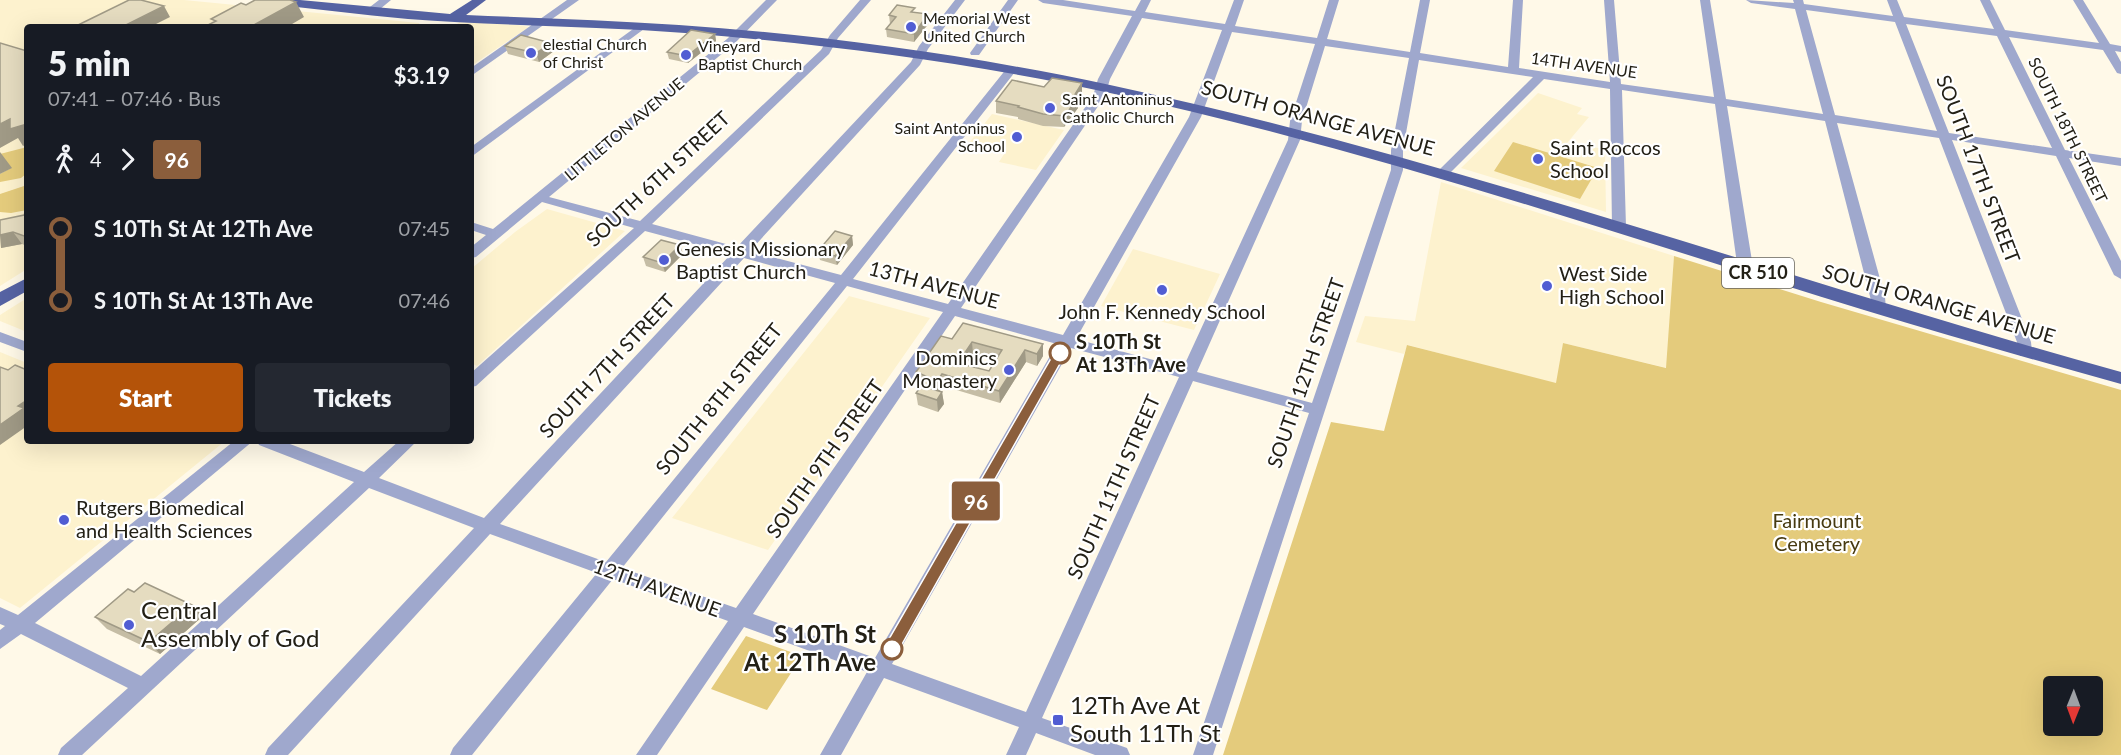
<!DOCTYPE html>
<meta charset="utf-8">
<style>
:root{--surface:#171b24;--page:#242831;--text:#f1f3f6;--muted:#9ea1a6;--accent:#b45309}
body{margin:0;font-family:Lato,sans-serif;background:var(--page);color:var(--text);height:100vh;display:flex;flex-direction:column;font-size:22px;white-space:nowrap}
*{box-sizing:border-box;margin:0}
p{font-size:20px;color:var(--muted)}
.icon{flex:none;width:33px;height:33px;fill:none;stroke:currentColor;stroke-width:2;stroke-linecap:round;stroke-linejoin:round}
.map{position:relative;flex:1;overflow:hidden}
.side{position:absolute;left:24px;top:24px;width:450px;height:420px;display:flex;flex-direction:column;background:var(--surface);border-radius:6px;box-shadow:0 6px 24px #0002}
.side>*{flex:none}
.badge{padding:0 12px;border-radius:4px;font-size:21px;line-height:39px}
.needle{width:39px;rotate:181deg}
.buttons{position:absolute;left:2043px;top:676px;display:grid;gap:12px}
.buttons a{display:grid;place-items:center;width:60px;height:60px;border-radius:6px;background:var(--surface);box-shadow:0 6px 24px #0002;font-size:30px}
.map>.badge{position:absolute;translate:-50% -50%;box-shadow:0 0 0 3px #fff}
.legs{display:flex;align-items:center;gap:9px;height:66px;padding:0 24px;font-size:20px}
.legs p{margin-inline-start:auto}
.summary{display:flex;align-items:center;justify-content:space-between;height:102px;padding:0 24px}
h1{font-size:33px;font-weight:800;line-height:45px}
.cta{display:flex;gap:12px;margin-top:auto;padding:12px 24px}
.cta a{flex:1;height:69px;border-radius:6px;background:var(--accent);color:#fff;font-size:24px;font-weight:800;line-height:69px;text-align:center}
.cta a+a{background:var(--page);color:var(--text)}
ul{padding:0 24px;list-style:none}
li{display:flex;align-items:center;gap:21px;height:72px;font-size:22px}
li i{display:grid;place-items:center;width:9px;height:100%;margin:0 8px;background:currentColor}
li i::after{content:'';width:15px;height:15px;margin:-8px;border:4px solid;border-radius:50%;background:var(--surface)}
li p{margin-inline-start:auto}
li:first-child i{background:linear-gradient(#0000 50%,currentColor 0)}
li:last-child i{background:linear-gradient(currentColor 50%,#0000 0)}
.map>svg:first-child{display:block}
.built{fill:#fdf2ce}
.green{fill:#e4cb7c;fill-rule:evenodd}
.lines{fill:none;stroke-linecap:round;stroke-linejoin:round}
.minor{fill:#9fa8cd;fill-rule:evenodd}
.major{fill:#5663a3;fill-rule:evenodd}
.wall{fill:#c5bda5;fill-rule:evenodd}
.shaded-wall{fill:#a09a86}
.building{fill:#e5dcc0;stroke:#a09a86;stroke-width:1.5;fill-rule:evenodd}
.line-1{fill:#8b5e3c;stroke:#fff;stroke-width:1.5}
.poi-dot{fill:#515dd3;stroke:#fff;stroke-width:2}
.stop-1-dot{fill:#fff;stroke:#8b5e3c;stroke-width:3}
.labels{text-anchor:middle;stroke-width:4.5;stroke-linejoin:round;paint-order:stroke}
.far-poi-label{font-size:16px;fill:#232016;stroke:#fff;text-anchor:start}
.far-street-label{font-size:16px;fill:#232016;stroke:#fff}
.shield{fill:#fff;stroke:#65635c;stroke-width:1.5}
.shield-label{font-size:18px;font-weight:bold;fill:#232016}
.street-label{font-size:20px;fill:#232016;stroke:#fff}
.poi-label{font-size:20px;fill:#232016;stroke:#fff;text-anchor:start}
.stop-label{font-size:20px;font-weight:bold;fill:#232016;stroke:#fff;text-anchor:start}
.park-label{font-size:20px;fill:#473a11;stroke:#fff}
.near-poi-label{font-size:24px;fill:#232016;stroke:#fff;text-anchor:start}
.near-stop-label{font-size:24px;font-weight:bold;fill:#232016;stroke:#fff;text-anchor:end}
</style>
<div class="map">
<svg width="2121" height="755" viewBox="0 0 2121 755">
<rect width="100%" height="100%" fill="#fff9e8"/>
<path class="built" d="M0,0h184l235,23 1,3 -393,1v242l-27,17z
M460,22l58,3 11,2 -58,39v-39h-19z
M1538,93l44,15 -5,6 12,3 -22,26 38,6 1,63 -145,-44z
M992,114l72,16 -28,40 -37,-8 7,-11 -37,-8z
M1441,182l233,74 -7,112 -104,-25 -6,41 -149,-39 -4,9 -48,-12 9,-26 50,5z
M547,209l78,22 -148,135 -6,-3v-94l44,-37z
M1133,249l87,25 -26,56 -93,-24z
M849,296l81,22 -162,232 -96,-32z
M27,298v34l-27,-11v-6z
M0,352l27,11v78h198l-205,167 -20,-10z"/>
<path class="green" d="M1513,142l85,26 -18,31 -86,-28z
M27,147v26l-6,5 -21,4v-8l11,-6 -11,-14z
M27,185v25l-16,3 -11,-1v-18z
M1674,256l147,46 300,88v365h-898l108,-333 53,9 23,-86 149,38 7,-40 103,25zM2054,687h38v39h-38z
M746,636l56,20 -35,54 -56,-21z"/>
<g class="lines">
<path class="minor" d="M379,0h12l-17,14h-8v-4z
M567,0h12l-108,76v-8z
M766,0h11l-42,43 -186,154 91,24 181,-171 9,-15 30,-35h11l-33,38 -9,16 -177,170 85,23 174,-185 8,-16 36,-46h10l-37,49 -8,16 -170,186 91,24 166,-207h8v4l-162,207 95,25 145,-208 5,-17 34,-63 -89,-13 -5,-3h25l72,11 6,-11h10l-6,12 80,12 9,-24h10l-9,26 82,12 12,-38h10l-12,39 83,13 10,-52h10l-10,53 88,14 5,-67h10l-4,68 91,14 -6,-82h10l7,84 93,13 -14,-97h10l16,99 97,15 -28,-105 -44,-6 -5,-3 48,3 -1,-3h10l1,4 89,12 -6,-16h10l7,17 90,12 -14,-29h10l15,30 94,13 -26,-43h10l27,44 11,2v6l-6,-1 6,11v12l-4,-1 -14,-23 -94,-13 56,113 56,8v8l-52,-8 52,103v18l-7,-4 -58,-119 -104,-16 79,202 1,10 -2,4h-10l-3,-14 -78,-204 -102,-15 48,174 1,12 -2,3h-10l-49,-191 -98,-15 25,155 -4,10h-10l-23,-167 -93,-14 4,137 -7,4 -7,-4 -2,-138 -66,-10 -97,97 -4,1 -6,-4 2,-3 94,-93 -114,-17 -16,90v20l-190,585h-20l116,-342 -116,-32 -151,337 85,30 3,7h-35l-59,-22 -10,22h-20l13,-28 -135,-49 -43,77h-21l47,-83 -123,-45 -87,128h-21l92,-134 -115,-42 -141,176h-22l3,-7 144,-175 -107,-39 -202,221h-23l3,-7 206,-220 -105,-40 -287,267h-24l3,-7 67,-60 -107,-54 -21,15v-19l5,-4 -5,-2v-17l18,8 216,-174h19l-218,182 106,53 213,-194 -95,-37 -2,-4h25l82,31 35,-31h18l-38,37 105,40 247,-264 -86,-23 -169,155 -5,1v-14l163,-145 -92,-26 -66,55 -5,1v-11l15,-12 -15,-5v-8l22,7 234,-190zM1806,10l89,12 42,109 -102,-16zM1142,18l80,12 -33,87 -126,218 -102,-27 144,-212 5,-17zM1906,24l91,12 55,112 -103,-15zM1232,32l83,12 -25,77 -2,19 -105,228 -107,-29 125,-222zM1325,46l84,12 -18,92v20l-79,233 -115,-31 103,-232 2,-19zM744,258l91,25 -229,279 -106,-38zM847,286l96,26 -207,296 -114,-40zM955,316l102,28 -182,314 -122,-44zM1071,348l108,29 -153,335 -134,-48z
M1008,0h10l-39,55h-8l-1,-2z
M640,24l4,1v4l-173,128v-10z
M0,332l27,10v10l-27,-10z"/>
<path class="major" d="M259,0h41l150,14 22,-14h14l-20,15c71,3 142,5 213,10 144,10 290,30 431,60 343,73 673,194 1011,287v12c-86,-24 -172,-48 -257,-74 -250,-77 -498,-162 -754,-217 -139,-30 -283,-49 -425,-60 -93,-7 -185,-7 -277,-14 -48,-4 -95,-11 -143,-15z
M27,278v13l-27,15v-14z"/>
</g>
<path class="wall" d="M915,12l14,11 -15,19 -27,-5 -1,-8 4,-5 -1,-9z
M715,34l1,7 -28,22 -19,-4 -2,-7z
M505,46l49,5 -15,11 -31,-8z
M1082,94l-4,7v7l-14,19 -21,-1 -25,-7v-2l-22,-4v-12z
M27,208v38l-5,-2 -21,4 -1,-28 24,-5z
M852,236l1,9 -16,20 -17,-5 -2,-9z
M683,254l-18,18 -19,-6 -3,-9z
M963,323l80,33 -6,10 -11,-4 -26,41 -57,-17 -3,5 2,1 2,12 -6,8 -20,-7 -2,-12 5,-7 -4,-1 -1,-13 36,-33zM973,354l23,6 -7,11 -23,-6z
M203,616l-43,38 -53,-25 -12,-12z"/>
<path class="shaded-wall" d="M296,2l8,15 -17,10h-37z
M164,6l6,11 -20,10h-28z
M928,14l1,9 -15,19v-8z
M715,34l1,7 -28,22 -1,-7z
M551,43l3,8 -15,11 -3,-9z
M1082,83v11l-4,7v7l-14,19 1,-11 9,-20z
M10,119l17,5v20l-4,2 -5,-8 -18,10v-24z
M0,152l12,16 -12,6z
M13,232l9,12 -21,4 -1,-13z
M852,236l1,9 -16,20 -2,-9z
M680,245l3,9 -18,18 -3,-9z
M972,342l1,12 -14,21 -1,-12z
M1043,344v12l-6,10v-12z
M1025,350l1,12 -26,41 -1,-12z
M942,374l1,12 -9,13 -2,-10z
M942,392l2,12 -6,8 -1,-12z
M27,400v26l-27,19v-20l18,-19z
M192,605l11,11 -43,38 -11,-12z"/>
<path class="building" d="M129,0h12l23,6 -42,21h-48z
M255,0h35l6,2 -46,25h-46l12,-6 -5,-2 30,-16 5,2z
M897,5l18,3 -4,4 17,2 -14,20 -28,-5 10,-12 -7,-2z
M691,30l24,4 -28,22 -20,-4z
M521,35l30,8 -15,10 -31,-7z
M0,43l27,8v73l-17,5v-10l-10,5z
M1052,78l30,5 -8,13 4,1 -13,19 -22,-2 -25,-7 1,-1 -23,-5 16,-21 32,7z
M27,208v29l-14,-5 -13,3v-15l24,-5z
M835,231l17,5 -17,20 -17,-5z
M661,240l19,5 -18,18 -19,-6z
M963,323l80,21 -6,10 -12,-4 -26,41 -57,-17 -10,15 10,3 -5,8 -21,-7 12,-16 -12,-5 25,-36 11,3zM972,342l30,8 -13,21 -31,-8z
M15,365l12,5v30l-9,6 6,2 -24,17v-58l8,3z
M145,583l47,22 -43,37 -54,-25 33,-28 6,3z"/>
<path class="line-1" d="M1060,349l6,4 -169,300 -5,2 -6,-2 -2,-4 2,-5 168,-291z"/>
<g class="poi-dot">
<circle cx="911" cy="27" r="6"/>
<circle cx="531" cy="53" r="6"/>
<circle cx="686" cy="55" r="6"/>
<circle cx="1050" cy="108" r="6"/>
<circle cx="1017" cy="137" r="6"/>
<circle cx="1538" cy="159" r="6"/>
<circle cx="664" cy="260" r="6"/>
<circle cx="1547" cy="286" r="6"/>
<circle cx="1162" cy="290" r="6"/>
<circle cx="1009" cy="370" r="6"/>
<circle cx="64" cy="520" r="6"/>
<circle cx="129" cy="625" r="6"/>
<rect x="1052" y="714" width="12" height="12" rx="3"/>
</g>
<g class="stop-1-dot">
<circle cx="1060" cy="353" r="10"/>
<circle cx="892" cy="649" r="10"/>
</g>
<g class="labels">
<g class="far-poi-label">
<text x="923" y="24">Memorial West<tspan x="923" dy="18">United Church</tspan></text>
<text x="543" y="50">elestial Church<tspan x="543" dy="18">of Christ</tspan></text>
<text x="698" y="52">Vineyard<tspan x="698" dy="18">Baptist Church</tspan></text>
<text x="1062" y="105">Saint Antoninus<tspan x="1062" dy="18">Catholic Church</tspan></text>
<text x="1005" y="134" text-anchor="end">Saint Antoninus<tspan x="1005" dy="18">School</tspan></text>
</g>
<g class="far-street-label">
<text transform="translate(1584 65) rotate(8)" y="6">14TH AVENUE</text>
<text transform="translate(624 129) rotate(-40)" y="6">LITTLETON AVENUE</text>
<text transform="translate(2068 130) rotate(64)" y="6">SOUTH 18TH STREET</text>
</g>
<rect class="shield" x="1722" y="258" width="72" height="30" rx="4.5"/>
<g class="shield-label">
<text x="1758" y="279">CR 510</text>
</g>
<g class="street-label">
<text transform="translate(1318 118) rotate(15)" y="7">SOUTH ORANGE AVENUE</text>
<text transform="translate(1978 169) rotate(69)" y="7">SOUTH 17TH STREET</text>
<text transform="translate(658 179) rotate(-43)" y="7">SOUTH 6TH STREET</text>
<text transform="translate(934 285) rotate(15)" y="7">13TH AVENUE</text>
<text transform="translate(1939 304) rotate(16)" y="7">SOUTH ORANGE AVENUE</text>
<text transform="translate(607 366) rotate(-47)" y="7">SOUTH 7TH STREET</text>
<text transform="translate(1306 373) rotate(-71)" y="7">SOUTH 12TH STREET</text>
<text transform="translate(719 399) rotate(-51)" y="7">SOUTH 8TH STREET</text>
<text transform="translate(825 459) rotate(-55)" y="7">SOUTH 9TH STREET</text>
<text transform="translate(1114 487) rotate(-66)" y="7">SOUTH 11TH STREET</text>
<text transform="translate(657 588) rotate(20)" y="7">12TH AVENUE</text>
</g>
<g class="poi-label">
<text x="1550" y="155">Saint Roccos<tspan x="1550" dy="23">School</tspan></text>
<text x="676" y="256">Genesis Missionary<tspan x="676" dy="23">Baptist Church</tspan></text>
<text x="1559" y="281">West Side<tspan x="1559" dy="23">High School</tspan></text>
<text x="1162" y="319" text-anchor="middle">John F. Kennedy School</text>
<text x="997" y="365" text-anchor="end">Dominics<tspan x="997" dy="23">Monastery</tspan></text>
<text x="76" y="515">Rutgers Biomedical<tspan x="76" dy="23">and Health Sciences</tspan></text>
</g>
<g class="stop-label">
<text x="1076" y="349">S 10Th St<tspan x="1076" dy="23">At 13Th Ave</tspan></text>
</g>
<g class="park-label">
<text x="1817" y="528">Fairmount<tspan x="1817" dy="23">Cemetery</tspan></text>
</g>
<g class="near-poi-label">
<text x="141" y="619">Central<tspan x="141" dy="28">Assembly of God</tspan></text>
<text x="1070" y="714">12Th Ave At<tspan x="1070" dy="28">South 11Th St</tspan></text>
</g>
<g class="near-stop-label">
<text x="876" y="643">S 10Th St<tspan x="876" dy="28">At 12Th Ave</tspan></text>
</g>
</g>
</svg>
<div class="buttons">
<a><svg class="needle" viewBox="-14 -14 28 28"><path d="M0-13l5 13h-10z" fill="#e53935"/><path d="M0 13l5-13h-10z" fill="#9ea1a6"/></svg></a>
</div>
<b class="badge" style="left:976px;top:501px;background:#8b5e3c;color:#fff">96</b>
<section class="side">
<div class="summary"><div><h1>5 min</h1><p>07:41 – 07:46 · Bus</p></div><b>$3.19</b></div>
<div class="legs"><svg class="icon" aria-label="walk" viewBox="0 0 24 24"><circle cx="13" cy="4" r="2"/><path d="M13 8l-2 6 4 7M11 14l-3 7M7 12l3-4h3l4 4"/></svg>4<svg class="icon" aria-label="forward" viewBox="0 0 24 24"><path d="M9 5l7 7-7 7"/></svg><b class="badge" style="background:#8b5e3c;color:#fff">96</b></div>
<ul>
<li><i style="color:#8b5e3c"></i><b>S 10Th St At 12Th Ave</b><p>07:45</p></li>
<li><i style="color:#8b5e3c"></i><b>S 10Th St At 13Th Ave</b><p>07:46</p></li>
</ul>
<div class="cta"><a>Start</a><a>Tickets</a></div>
</section>
</div>
